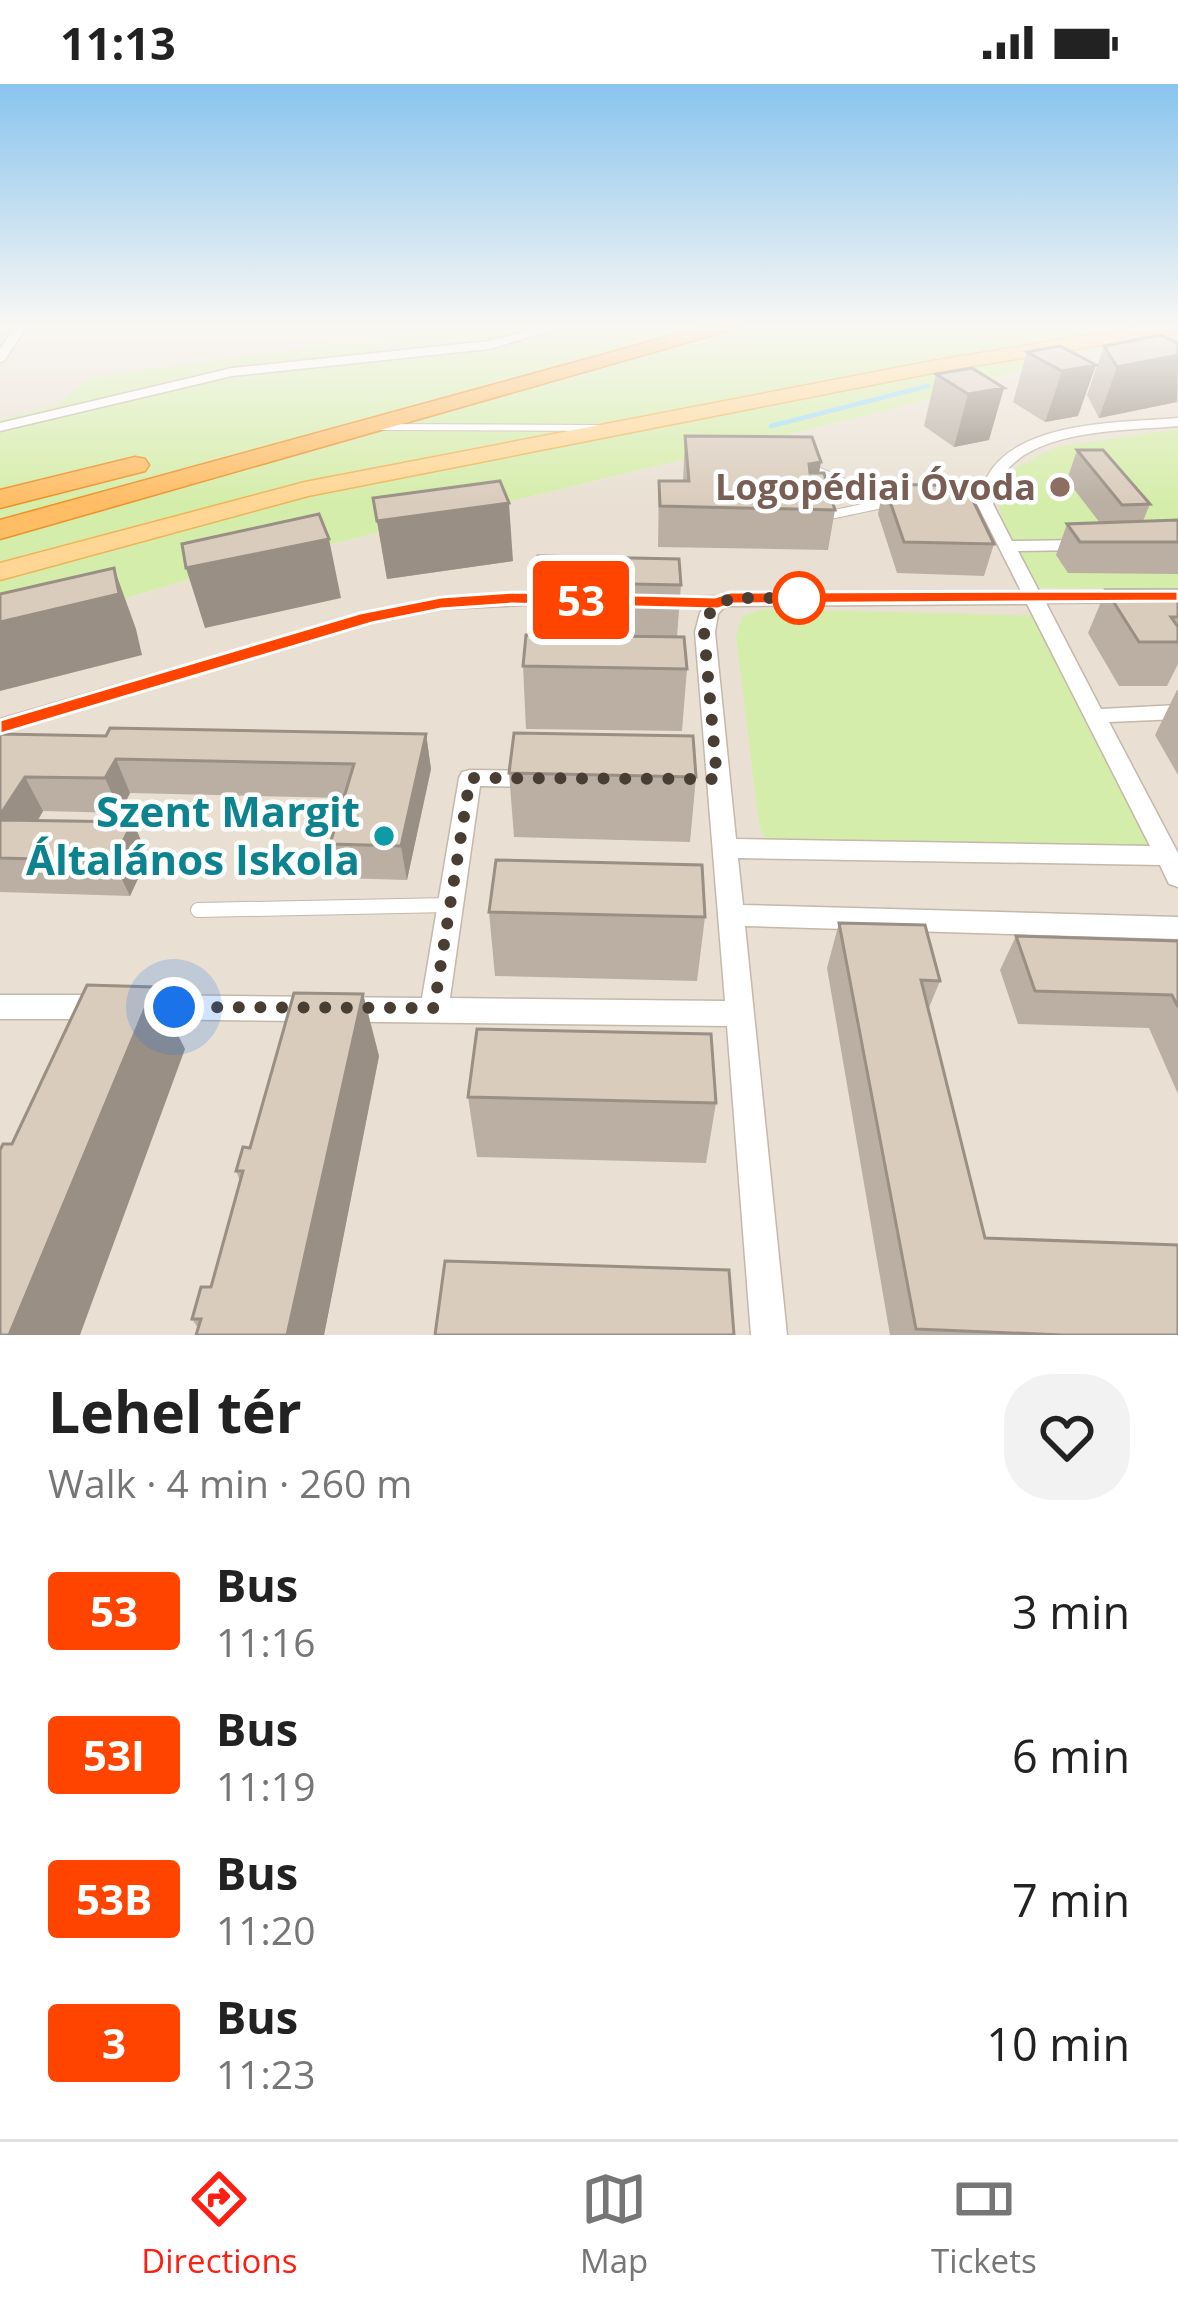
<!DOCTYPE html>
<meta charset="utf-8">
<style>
:root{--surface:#fff;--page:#f2f2f2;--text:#222;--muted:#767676;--line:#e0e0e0;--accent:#ff1e12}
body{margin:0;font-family:"Open Sans",sans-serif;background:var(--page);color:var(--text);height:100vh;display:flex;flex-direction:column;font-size:45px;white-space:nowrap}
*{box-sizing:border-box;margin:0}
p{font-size:39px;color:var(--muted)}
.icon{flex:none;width:66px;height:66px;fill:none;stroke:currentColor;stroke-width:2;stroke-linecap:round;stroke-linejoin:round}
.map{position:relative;height:1251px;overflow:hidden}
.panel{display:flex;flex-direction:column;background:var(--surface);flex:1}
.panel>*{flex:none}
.badge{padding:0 24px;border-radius:9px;font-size:42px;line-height:78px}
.you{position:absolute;width:60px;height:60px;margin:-30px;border:9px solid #fff;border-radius:50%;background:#1a73e8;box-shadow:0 0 0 18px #1a73e833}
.map>.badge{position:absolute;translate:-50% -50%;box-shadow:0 0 0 6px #fff}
.round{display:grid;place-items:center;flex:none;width:126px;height:126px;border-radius:48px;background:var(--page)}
.head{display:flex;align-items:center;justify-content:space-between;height:204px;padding:0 48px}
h1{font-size:57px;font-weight:700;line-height:90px}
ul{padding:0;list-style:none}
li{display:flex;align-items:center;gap:36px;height:144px;padding:0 48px}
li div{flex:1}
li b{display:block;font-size:45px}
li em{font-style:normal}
li .badge{min-width:132px;font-weight:700;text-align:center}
.status{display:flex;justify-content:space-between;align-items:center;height:84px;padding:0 60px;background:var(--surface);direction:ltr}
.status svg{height:33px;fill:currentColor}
.tabs{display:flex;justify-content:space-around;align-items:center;height:168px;border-top:3px solid var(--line);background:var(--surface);font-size:33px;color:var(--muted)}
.tabs a{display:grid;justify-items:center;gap:6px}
.tabs .on{color:var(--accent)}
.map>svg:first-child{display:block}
.residential{fill:#e9e0d3}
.green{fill:#d5edaa}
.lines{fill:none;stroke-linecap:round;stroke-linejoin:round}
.stream{stroke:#9bdbf8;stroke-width:4.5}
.service-far2-casing{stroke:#c4b8aa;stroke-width:8}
.service-far1-casing{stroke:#c4b8aa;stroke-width:10}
.service-casing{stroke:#c4b8aa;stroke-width:16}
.minor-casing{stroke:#c4b8aa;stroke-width:3}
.primary-casing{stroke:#f0b358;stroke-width:3}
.motorway-casing{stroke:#ed9127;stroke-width:3}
.service-far2{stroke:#fff;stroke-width:6}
.service-far1{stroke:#fff;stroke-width:8}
.service{stroke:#fff;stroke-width:14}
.minor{fill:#fff;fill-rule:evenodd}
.primary{fill:#ffd694;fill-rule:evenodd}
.motorway{fill:#ffbd66;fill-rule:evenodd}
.wall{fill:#bbafa3}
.shaded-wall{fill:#998f84}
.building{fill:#daccbd;stroke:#998f84;stroke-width:3}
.line{fill:#f40;stroke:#fff;stroke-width:3}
.walk{stroke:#483e34;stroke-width:12;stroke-dasharray:0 21.6}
.education-dot{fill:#8d6e63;stroke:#fff;stroke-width:4.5}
.stop-dot{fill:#fff;stroke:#f40;stroke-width:6}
.culture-dot{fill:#0f9aa8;stroke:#fff;stroke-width:4.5}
.labels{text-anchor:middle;stroke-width:9;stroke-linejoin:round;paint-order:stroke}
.far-education-label{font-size:36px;font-weight:bold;fill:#785e54;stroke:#fff;text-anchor:end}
.culture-label{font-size:42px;font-weight:bold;fill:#0d838f;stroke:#fff;text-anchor:end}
</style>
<div class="status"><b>11:13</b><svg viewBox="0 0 49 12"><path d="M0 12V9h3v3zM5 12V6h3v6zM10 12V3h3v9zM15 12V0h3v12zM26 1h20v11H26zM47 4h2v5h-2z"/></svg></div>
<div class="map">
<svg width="1178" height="1251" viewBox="0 0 1178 1251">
<rect width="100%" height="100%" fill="#f5efe6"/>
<path class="residential" d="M0,241h416l-16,9 -312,44 -31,28 -57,13z
M1178,241v1010h-1178v-699l211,-63 679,-163z"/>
<path class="green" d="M416,241h760l-286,85 -679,163 -211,63v-217l57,-13 31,-28 312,-44z
M1178,345v159h-138c-21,-35 -55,-73 -34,-115l50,-26z
M766,525l279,7 122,240 -398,-7 -10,-24 -23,-190 6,-19z"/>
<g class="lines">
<path class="stream" d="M771,342l157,-40"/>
<g class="service-far2-casing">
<path id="service-far2" d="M380,343l216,1"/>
</g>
<g class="service-far1-casing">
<path id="service-far1" d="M808,383l82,36
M825,432l62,-13"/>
</g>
<g class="service-casing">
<path id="service" d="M198,826l251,-5"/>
</g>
<g class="minor-casing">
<path id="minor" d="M16,241h12l-24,36 -4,1v-13z
M549,241h21l-81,24 -257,27 -232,55v-8l232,-55 257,-27z
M1178,334v8c-51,5 -146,2 -176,51 -4,8 -6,19 -9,27l19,37 71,-1 9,5 -9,5 -65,1 22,42 138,-1v10l-132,1 55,106 77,-4v14l-69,3 69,131v34l-9,-3 -9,-19 -422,-7 5,47 435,12v22l-433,-13 42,409h-36l-24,-309 -592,-7 -10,-3 -4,-9 4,-9 10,-3 287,3 37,-220 3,-6 8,-2 67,1 8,2 3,6 -3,6 -8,2 -57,-1 -30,212 275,3 -30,-369 5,-19 5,-7 -53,1 -9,-6 3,-4 376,-4 -45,-89c3,-8 5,-19 10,-27 31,-57 134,-54 191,-59zM1027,520l123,242 -414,-7 -21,-207 3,-18 7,-8z
M561,510l6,1 3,4 -3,4 -126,6 -69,14 -372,110v-14l368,-107 73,-15z
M0,911h103l10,3 4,9 -4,9 -10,3h-103z"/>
</g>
<g class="primary-casing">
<path id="primary" d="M1148,241h30v7l-246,41 -624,123 -308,84v-17l305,-81 627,-121z"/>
</g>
<g class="motorway-casing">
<path id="motorway" d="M711,241h37l-748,214v-19z
M135,373l10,2 4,6 -4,6 -145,37v-18z"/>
</g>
<use href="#service-far2" class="service-far2"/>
<use href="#service-far1" class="service-far1"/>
<use href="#service" class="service"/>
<use href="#minor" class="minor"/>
<use href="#primary" class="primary"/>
<use href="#motorway" class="motorway"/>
</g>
<path class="wall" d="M1178,259l-1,59 -78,16 -12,-23 17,-49z
M1060,262l18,70 -33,6 -32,-20 14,-50z
M972,284l17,72 -35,7 -30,-21 12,-52z
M685,352l134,37 16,37 -7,40 -170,-3 1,-66h24z
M1077,366l73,54 -7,17 35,-1v54l-110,-1 -12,-18 11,-31 33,-1 -33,-43z
M884,400l110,60 -10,32 -87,-3 -19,-59z
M373,414l140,63 -126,18z
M534,498l147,3 -4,52 10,32 -5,62 -156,-2 -3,-63 13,-31z
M1106,506h72v74l-11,22h-48l-31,-53z
M1177,606h1v85l-23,-40z
M0,650l106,2 320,-2 5,35 -24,111 -68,-2 -9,-34 14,-46 -214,-5 -10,20 -77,-2 -5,10 95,1 15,35 -18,39 -130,-4z
M509,689l187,4 -6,65 -176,-5z
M489,828l216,5 -8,64 -202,-5z
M839,839l101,58 -12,29 57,228 193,97h-288l-63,-367z
M1016,852l162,5v153l-29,-66 -131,-4 -18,-54z
M363,910l16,62 -55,279h-128l2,-7 -6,-9 19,-32 29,-106 -4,-10 14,-23z
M468,1013l248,6 -10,60 -229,-6z"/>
<path class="shaded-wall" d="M1178,271l-1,47 -78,16 18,-51z
M1096,281l-18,51 -33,6 17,-51z
M1004,304l-15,52 -35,7 14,-53z
M821,378l-7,39 -5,-37z
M509,419l4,58 -126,18 -10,-58z
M329,455l12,59 -136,30 -19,-60z
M114,484l22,61 6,26 -142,36v-69z
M426,650l5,35 -24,111 -6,-34z
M116,675l14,34 -10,20 -15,-35z
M25,693l18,34 -26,43 -17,-29v-10z
M133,738l15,35 -18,39 -17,-35z
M154,903l31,62 -105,286h-71z
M363,910l16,62 -55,279h-37z"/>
<path class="building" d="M1160,251l18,8v12l-61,12 -13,-21z
M1060,262l36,19 -34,6 -35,-19z
M972,284l32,20 -36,6 -32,-20z
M685,352l127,1 9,25 -12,2 1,9h14l11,37 -175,-4 -1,-25h30z
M1077,366h26l47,54 -28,1z
M500,397l9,22 -132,18 -4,-23z
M884,400l82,2 28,58 -90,-2z
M319,430l10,25 -143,29 -4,-24z
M1178,436v22h-98l-13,-18z
M538,472l141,3 2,26 -147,-3z
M114,484l5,26 -119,28v-28z
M1106,506h72v27h-7l7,10v15h-39z
M526,551l158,2 3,32 -164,-3z
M110,644l316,6 -25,112 -71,-2 24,-80 -238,-5 -11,19 -80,-1 -25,38v-81l106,2z
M514,649l179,3 3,41 -187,-4z
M0,736l133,2 -20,39 -113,-3z
M496,776l206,5 3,52 -216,-5z
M839,839l86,2 15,56 -19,-1 64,258 193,7v90h-116l-146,-6z
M1016,852l162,5v66l-6,-12 -137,-4z
M87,901l67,2 -145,348h-9v-185l3,-6h9z
M294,909l69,1 -76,341h-91l5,-16h-9l9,-32h10l32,-116h-7l7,-24 7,1z
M477,945l234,5 5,69 -248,-6z
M445,1177l284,9 5,65h-299z"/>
<linearGradient id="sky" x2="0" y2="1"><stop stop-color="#89c4ee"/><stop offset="0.58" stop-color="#faf8f4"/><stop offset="1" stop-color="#faf8f4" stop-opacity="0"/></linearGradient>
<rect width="1178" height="417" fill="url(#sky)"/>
<path class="line" d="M1178,507v10l-445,3 -15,5 -206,-5 -71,5 -69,14 -372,111v-14l360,-107 81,-16 71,-5 203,5 15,-5z"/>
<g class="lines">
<path class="walk" d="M174,923l260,1 36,-230 247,1 -13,-147 5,-18 21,-16h79h-10"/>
</g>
<circle class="education-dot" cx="1060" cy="403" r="12"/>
<circle class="stop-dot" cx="799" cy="514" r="24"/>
<circle class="culture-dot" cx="384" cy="752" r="12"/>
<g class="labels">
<g class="far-education-label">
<text x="1036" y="416">Logopédiai Óvoda</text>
</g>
<g class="culture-label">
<text x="360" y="743">Szent Margit<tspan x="360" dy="48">Általános Iskola</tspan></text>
</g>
</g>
</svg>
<div class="you" style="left:174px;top:923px"></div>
<b class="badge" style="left:581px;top:516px;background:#f40;color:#fff">53</b>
</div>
<section class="panel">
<div class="head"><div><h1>Lehel tér</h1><p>Walk · 4 min · 260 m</p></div><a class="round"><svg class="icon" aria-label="heart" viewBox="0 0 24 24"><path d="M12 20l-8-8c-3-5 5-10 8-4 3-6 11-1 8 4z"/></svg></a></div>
<ul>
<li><span class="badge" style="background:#f40;color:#fff">53</span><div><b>Bus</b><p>11:16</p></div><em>3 min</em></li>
<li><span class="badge" style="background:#f40;color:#fff">53I</span><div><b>Bus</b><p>11:19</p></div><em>6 min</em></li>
<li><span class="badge" style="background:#f40;color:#fff">53B</span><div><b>Bus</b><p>11:20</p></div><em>7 min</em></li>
<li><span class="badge" style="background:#f40;color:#fff">3</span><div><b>Bus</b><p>11:23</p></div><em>10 min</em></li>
</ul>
</section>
<nav class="tabs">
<a class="on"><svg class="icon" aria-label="directions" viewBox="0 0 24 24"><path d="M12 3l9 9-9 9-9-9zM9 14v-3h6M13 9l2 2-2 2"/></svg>Directions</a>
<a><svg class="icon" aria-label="map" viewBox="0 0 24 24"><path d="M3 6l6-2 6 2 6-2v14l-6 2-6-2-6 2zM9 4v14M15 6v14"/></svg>Map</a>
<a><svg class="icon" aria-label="tickets" viewBox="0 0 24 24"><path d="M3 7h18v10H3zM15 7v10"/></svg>Tickets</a>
</nav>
